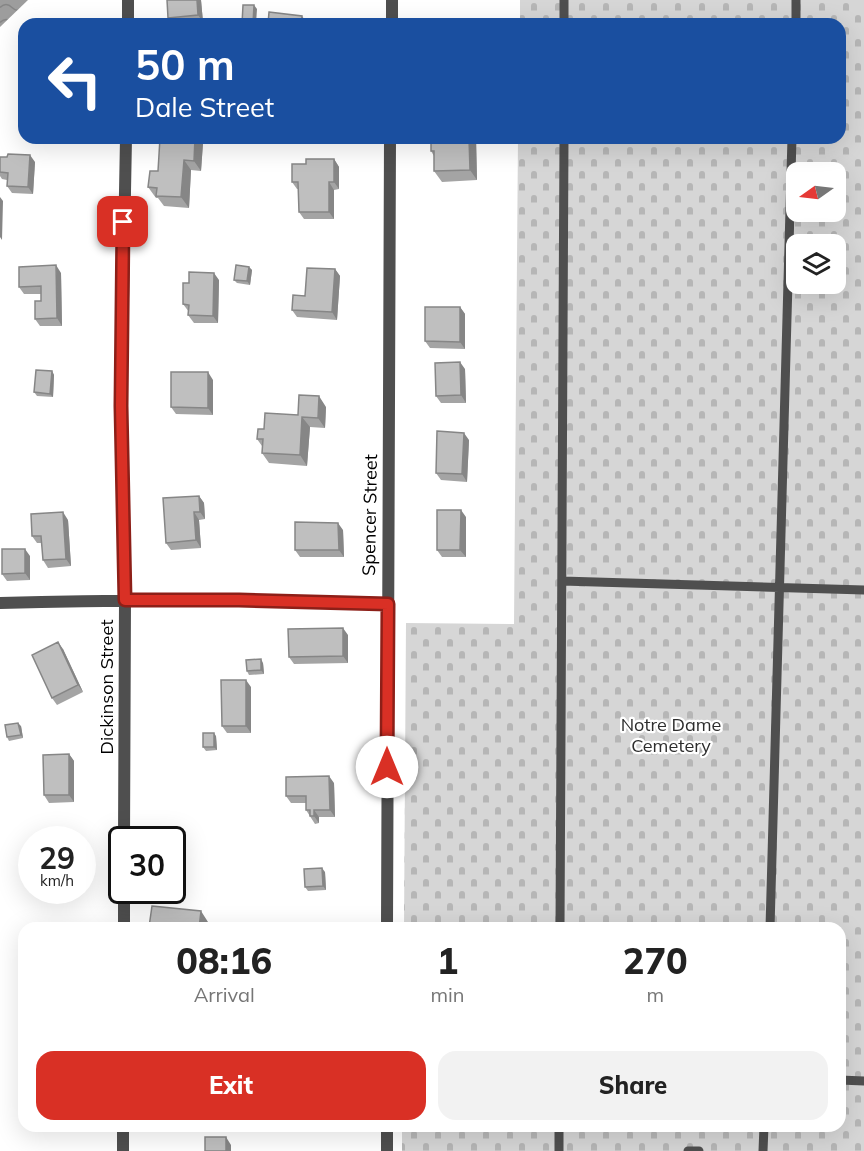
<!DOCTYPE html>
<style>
body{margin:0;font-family:Mulish,sans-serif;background:#f2f2f2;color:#222;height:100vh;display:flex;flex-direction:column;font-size:22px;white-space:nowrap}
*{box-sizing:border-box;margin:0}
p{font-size:20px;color:#767676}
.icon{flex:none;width:33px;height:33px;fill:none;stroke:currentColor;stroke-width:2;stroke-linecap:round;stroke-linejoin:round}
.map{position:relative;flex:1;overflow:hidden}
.drawer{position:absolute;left:18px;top:922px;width:828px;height:210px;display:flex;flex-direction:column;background:#fff;border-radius:18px;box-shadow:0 6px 24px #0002}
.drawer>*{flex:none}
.banner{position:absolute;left:18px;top:18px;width:828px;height:126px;border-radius:18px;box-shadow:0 6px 24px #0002;background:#1a4fa0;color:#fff;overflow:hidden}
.needle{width:39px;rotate:256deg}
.buttons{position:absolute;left:786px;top:162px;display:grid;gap:12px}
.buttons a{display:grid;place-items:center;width:60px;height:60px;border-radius:12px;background:#fff;box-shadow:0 6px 24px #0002;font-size:30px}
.speed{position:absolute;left:18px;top:826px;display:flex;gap:12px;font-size:30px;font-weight:700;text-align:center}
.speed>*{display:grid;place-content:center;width:78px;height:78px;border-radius:50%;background:#fff;box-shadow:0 6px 24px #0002;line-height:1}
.speed small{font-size:15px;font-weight:400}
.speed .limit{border:3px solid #111;border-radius:9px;background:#fff;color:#111}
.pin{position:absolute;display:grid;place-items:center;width:51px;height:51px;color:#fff;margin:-26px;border-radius:12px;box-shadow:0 3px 9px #0006}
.me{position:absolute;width:66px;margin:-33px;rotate:0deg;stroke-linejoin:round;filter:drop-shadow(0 0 4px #0008)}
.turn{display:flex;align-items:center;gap:21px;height:126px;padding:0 18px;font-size:27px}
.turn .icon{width:78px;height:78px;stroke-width:2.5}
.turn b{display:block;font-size:42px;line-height:51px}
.eta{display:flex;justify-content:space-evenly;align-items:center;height:102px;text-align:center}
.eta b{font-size:36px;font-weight:800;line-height:42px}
.button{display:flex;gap:12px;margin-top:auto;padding:12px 18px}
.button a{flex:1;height:69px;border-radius:18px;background:#d93025;color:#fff;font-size:24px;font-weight:800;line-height:69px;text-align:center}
.button a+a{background:#f2f2f2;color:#222}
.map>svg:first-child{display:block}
.cemetery{fill:url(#cemetery-stones);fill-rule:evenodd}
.water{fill:url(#water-waves)}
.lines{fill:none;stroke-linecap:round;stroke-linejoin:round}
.service{stroke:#4f4f4f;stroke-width:9}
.minor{stroke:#4f4f4f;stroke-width:12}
.wall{fill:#a4a4a4}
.shaded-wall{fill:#868686}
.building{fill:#bfbfbf;stroke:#868686;stroke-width:1.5}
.route-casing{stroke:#8d1f18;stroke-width:15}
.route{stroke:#d93025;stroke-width:10}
.labels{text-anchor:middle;stroke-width:4.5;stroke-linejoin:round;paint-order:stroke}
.street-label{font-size:18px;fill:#000;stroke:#fff}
.park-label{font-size:18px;fill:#2d2d2d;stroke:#fff}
</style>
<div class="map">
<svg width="864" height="1151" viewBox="0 0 864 1151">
<defs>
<pattern id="cemetery-stones" width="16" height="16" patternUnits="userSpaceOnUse" patternTransform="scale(1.5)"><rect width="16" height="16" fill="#d6d6d6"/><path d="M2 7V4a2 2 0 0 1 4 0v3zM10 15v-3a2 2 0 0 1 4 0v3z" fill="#b6b6b6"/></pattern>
<pattern id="water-waves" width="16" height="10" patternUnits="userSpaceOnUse" patternTransform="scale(1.5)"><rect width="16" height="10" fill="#9d9d9d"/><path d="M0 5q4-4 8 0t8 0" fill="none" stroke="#858585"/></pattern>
</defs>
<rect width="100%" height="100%" fill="#fff"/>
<!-- cemetery -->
<path class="cemetery" d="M520,0H864V1151H402V1127L840,1126V928H404L406,623L514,624L518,138H840V24H520ZM796,172H836V212H796ZM796,244H836V284H796Z"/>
<!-- water -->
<path class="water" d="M0,0H28L0,27Z"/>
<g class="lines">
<!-- service -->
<path class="service" d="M564,24V0
M796,24V0
M562,581L864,590
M560,928L564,138
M770,928L792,138
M840,1080L864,1081
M559,1151V1126
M688,1151H699
M763,1151L764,1126"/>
<!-- minor -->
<path class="minor" d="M128,24V0
M392,24V0
M0,603C129,599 258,600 388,604
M124,840L125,600L121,406L126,138
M124,928V891
M387,928L390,138
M123,1151V1126
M387,1151V1126"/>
</g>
<!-- wall -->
<path class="wall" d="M167,0H201L203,22L173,24L168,18Z
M429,138H476L477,180L442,182L434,171V156L431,151V140Z
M203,143L201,171L191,170L189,208L164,206L158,198H156L148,187L158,171Z
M0,157L35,162L33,194L12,193L7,186V180L2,179L0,176Z
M334,159L339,167V189L334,190V219H304L299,212L298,189H297L292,182L306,164Z
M249,267L252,270L250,285L237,283L234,280Z
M335,269L340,276L337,320L297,317L292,310Z
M61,273L62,326H40L35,319L41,301V294H24L19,287Z
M219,280L218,323H194L188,315L189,312L183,304Z
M460,307L465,314V349L430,348L425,341Z
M465,369L466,403H441L436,396Z
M52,371L54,375L53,397L37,396L34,392Z
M213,380V415L176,414L171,407Z
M326,407L325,428L310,427L307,466L269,463L262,453V446L257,439L264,429L298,415Z
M469,440L467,482L441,480L436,473Z
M199,496L204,503L205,519L199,520L201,548L171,550L166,543Z
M466,517V557H442L437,550Z
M68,520L71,566L48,568L43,560L42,543H37L32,536Z
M343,530L344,557H300L295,550Z
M30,556V580L7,581L2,574Z
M348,635V663L294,664L289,657Z
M63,649L83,692L57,705L52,698Z
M263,663L264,674L249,675L247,671Z
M251,687V733H227L222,726Z
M21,726L23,738L9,741L7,737Z
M216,736L217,750L206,751L203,747Z
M69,754L74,761V802L49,803L44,795Z
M334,783L335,817H319V823L315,824L306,810V803H291L286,796Z
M325,872L326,890L308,891L305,887Z
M49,891H79L50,892Z
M55,1126H78V1128H56Z"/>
<!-- shaded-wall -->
<path class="shaded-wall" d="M197,0H201L203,22L198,15Z
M254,5L257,9L256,24H253Z
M302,16L307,23V24H301Z
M195,138H200L203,143L201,171L194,161Z
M469,138H476L477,180L470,170Z
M30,155L35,162L33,194L28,187Z
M334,159L339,167V189L334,182Z
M184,160L191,170L189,208L181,197Z
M329,182L334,190V219L329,212Z
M0,197L3,201L2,240L0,237Z
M56,265L61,273L62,326L57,318Z
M249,267L252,270L250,285L247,281Z
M335,269L340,276L337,320L332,312Z
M214,273L219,280L218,323L213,316Z
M460,307L465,314V349L460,342Z
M460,362L465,369L466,403L461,395Z
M52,371L54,375L53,397L50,394Z
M208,372L213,380V415L208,408Z
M319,396L326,407L325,428L318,418Z
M302,417L310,427L307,466L300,455Z
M464,433L469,440L467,482L462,474Z
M199,496L204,503L205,519L200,512Z
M461,510L466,517V557L460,550Z
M63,512L68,520L71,566L66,559Z
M194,512L199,520L201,548L196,540Z
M338,523L343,530L344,557L339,550Z
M25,549L30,556V580L25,573Z
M343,628L348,635V663L343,656Z
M58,642L63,649L83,692L78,685Z
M261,659L263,663L264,674L261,670Z
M246,680L251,687V733L246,726Z
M18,723L21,726L23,738L21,735Z
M214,733L216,736L217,750L214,747Z
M69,754L74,761V802L69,795Z
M329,776L334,783L335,817L330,810Z
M314,810L319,817V823L314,816Z
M322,868L325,872L326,890L323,886Z
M201,911L208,922L207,928H199Z
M226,1137L231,1145V1151H226Z"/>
<!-- building -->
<path class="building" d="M167,0H197L198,15L168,18Z
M243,5H254L253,24H242Z
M269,12L302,16L301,24H268Z
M160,138H195L194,161L184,160L181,197L156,196L157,188L148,187L150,171H158Z
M431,138H469L470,170L434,171V151H431Z
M8,154L30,155L28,187L7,186L8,173L0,172V157H7Z
M306,159H334V182H329V212H299L298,182H292V164H306Z
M56,265L57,318L35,319V301H41V286L19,287V267Z
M236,265L249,267L247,281L234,280Z
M307,268L335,269L332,312L292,310L293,295L305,296Z
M189,272L214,273L213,316L188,315L189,305L183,304V283H189Z
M425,307H460V342L425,341Z
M460,362L461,395L436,396L435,363Z
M36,370L52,371L50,394L34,392Z
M171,372H208V408L171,407Z
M299,395L319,396L318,418L302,417L300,455L262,453L263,439H257L258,429H264L265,413L298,415Z
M437,431L464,433L462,474L436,473Z
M199,496L200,512H194L196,540L166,543L163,498Z
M437,510H461L460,550H437Z
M63,512L66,559L43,560L41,536H32L31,514Z
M295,522L338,523L339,550H295Z
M2,549H25V573L2,574Z
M343,628V656L289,657L288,629Z
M58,642L78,685L52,698L32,655Z
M261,659V670L247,671L246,660Z
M221,680H246V726H222Z
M18,723L21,735L7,737L5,725Z
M203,733H214V747H203Z
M69,754V795H44L43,755Z
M329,776L330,810H314V816H310V810H306V796H286V777Z
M322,868L323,886L305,887L304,869Z
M152,906L201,911L199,928H163L149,927Z
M205,1137H226V1151H205Z"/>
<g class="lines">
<defs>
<path id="route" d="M123,222L121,406L125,600H239L388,604L387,767"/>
</defs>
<!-- route casing -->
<use href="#route" class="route-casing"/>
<!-- route -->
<use href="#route" class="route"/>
</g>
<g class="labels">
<!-- street labels -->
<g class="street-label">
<text transform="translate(370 515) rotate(-89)" y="6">Spencer Street</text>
<text transform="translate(107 687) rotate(-90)" y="6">Dickinson Street</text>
</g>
<!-- park labels -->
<g class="park-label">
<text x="671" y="731">Notre Dame<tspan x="671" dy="21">Cemetery</tspan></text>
</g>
</g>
</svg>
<div class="buttons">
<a><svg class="needle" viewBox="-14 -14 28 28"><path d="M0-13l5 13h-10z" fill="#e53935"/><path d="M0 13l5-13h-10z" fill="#767676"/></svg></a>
<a><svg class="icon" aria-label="layers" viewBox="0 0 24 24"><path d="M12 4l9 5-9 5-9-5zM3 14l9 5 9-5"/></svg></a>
</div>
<div class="speed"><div>29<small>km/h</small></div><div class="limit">30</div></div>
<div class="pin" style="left:123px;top:222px;background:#d93025"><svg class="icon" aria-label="arrive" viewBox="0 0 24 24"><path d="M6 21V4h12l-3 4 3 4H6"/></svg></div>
<svg class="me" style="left:387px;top:767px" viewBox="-20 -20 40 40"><circle r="19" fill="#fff"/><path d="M0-13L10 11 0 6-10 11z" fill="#d93025"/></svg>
<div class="banner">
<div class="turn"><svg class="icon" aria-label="left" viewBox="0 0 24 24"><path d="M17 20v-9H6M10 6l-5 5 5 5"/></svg><div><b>50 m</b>Dale Street</div></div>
</div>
<section class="drawer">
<div class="eta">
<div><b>08:16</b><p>Arrival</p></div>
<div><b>1</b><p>min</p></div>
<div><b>270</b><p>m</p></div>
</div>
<div class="button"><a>Exit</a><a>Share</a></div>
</section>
</div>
